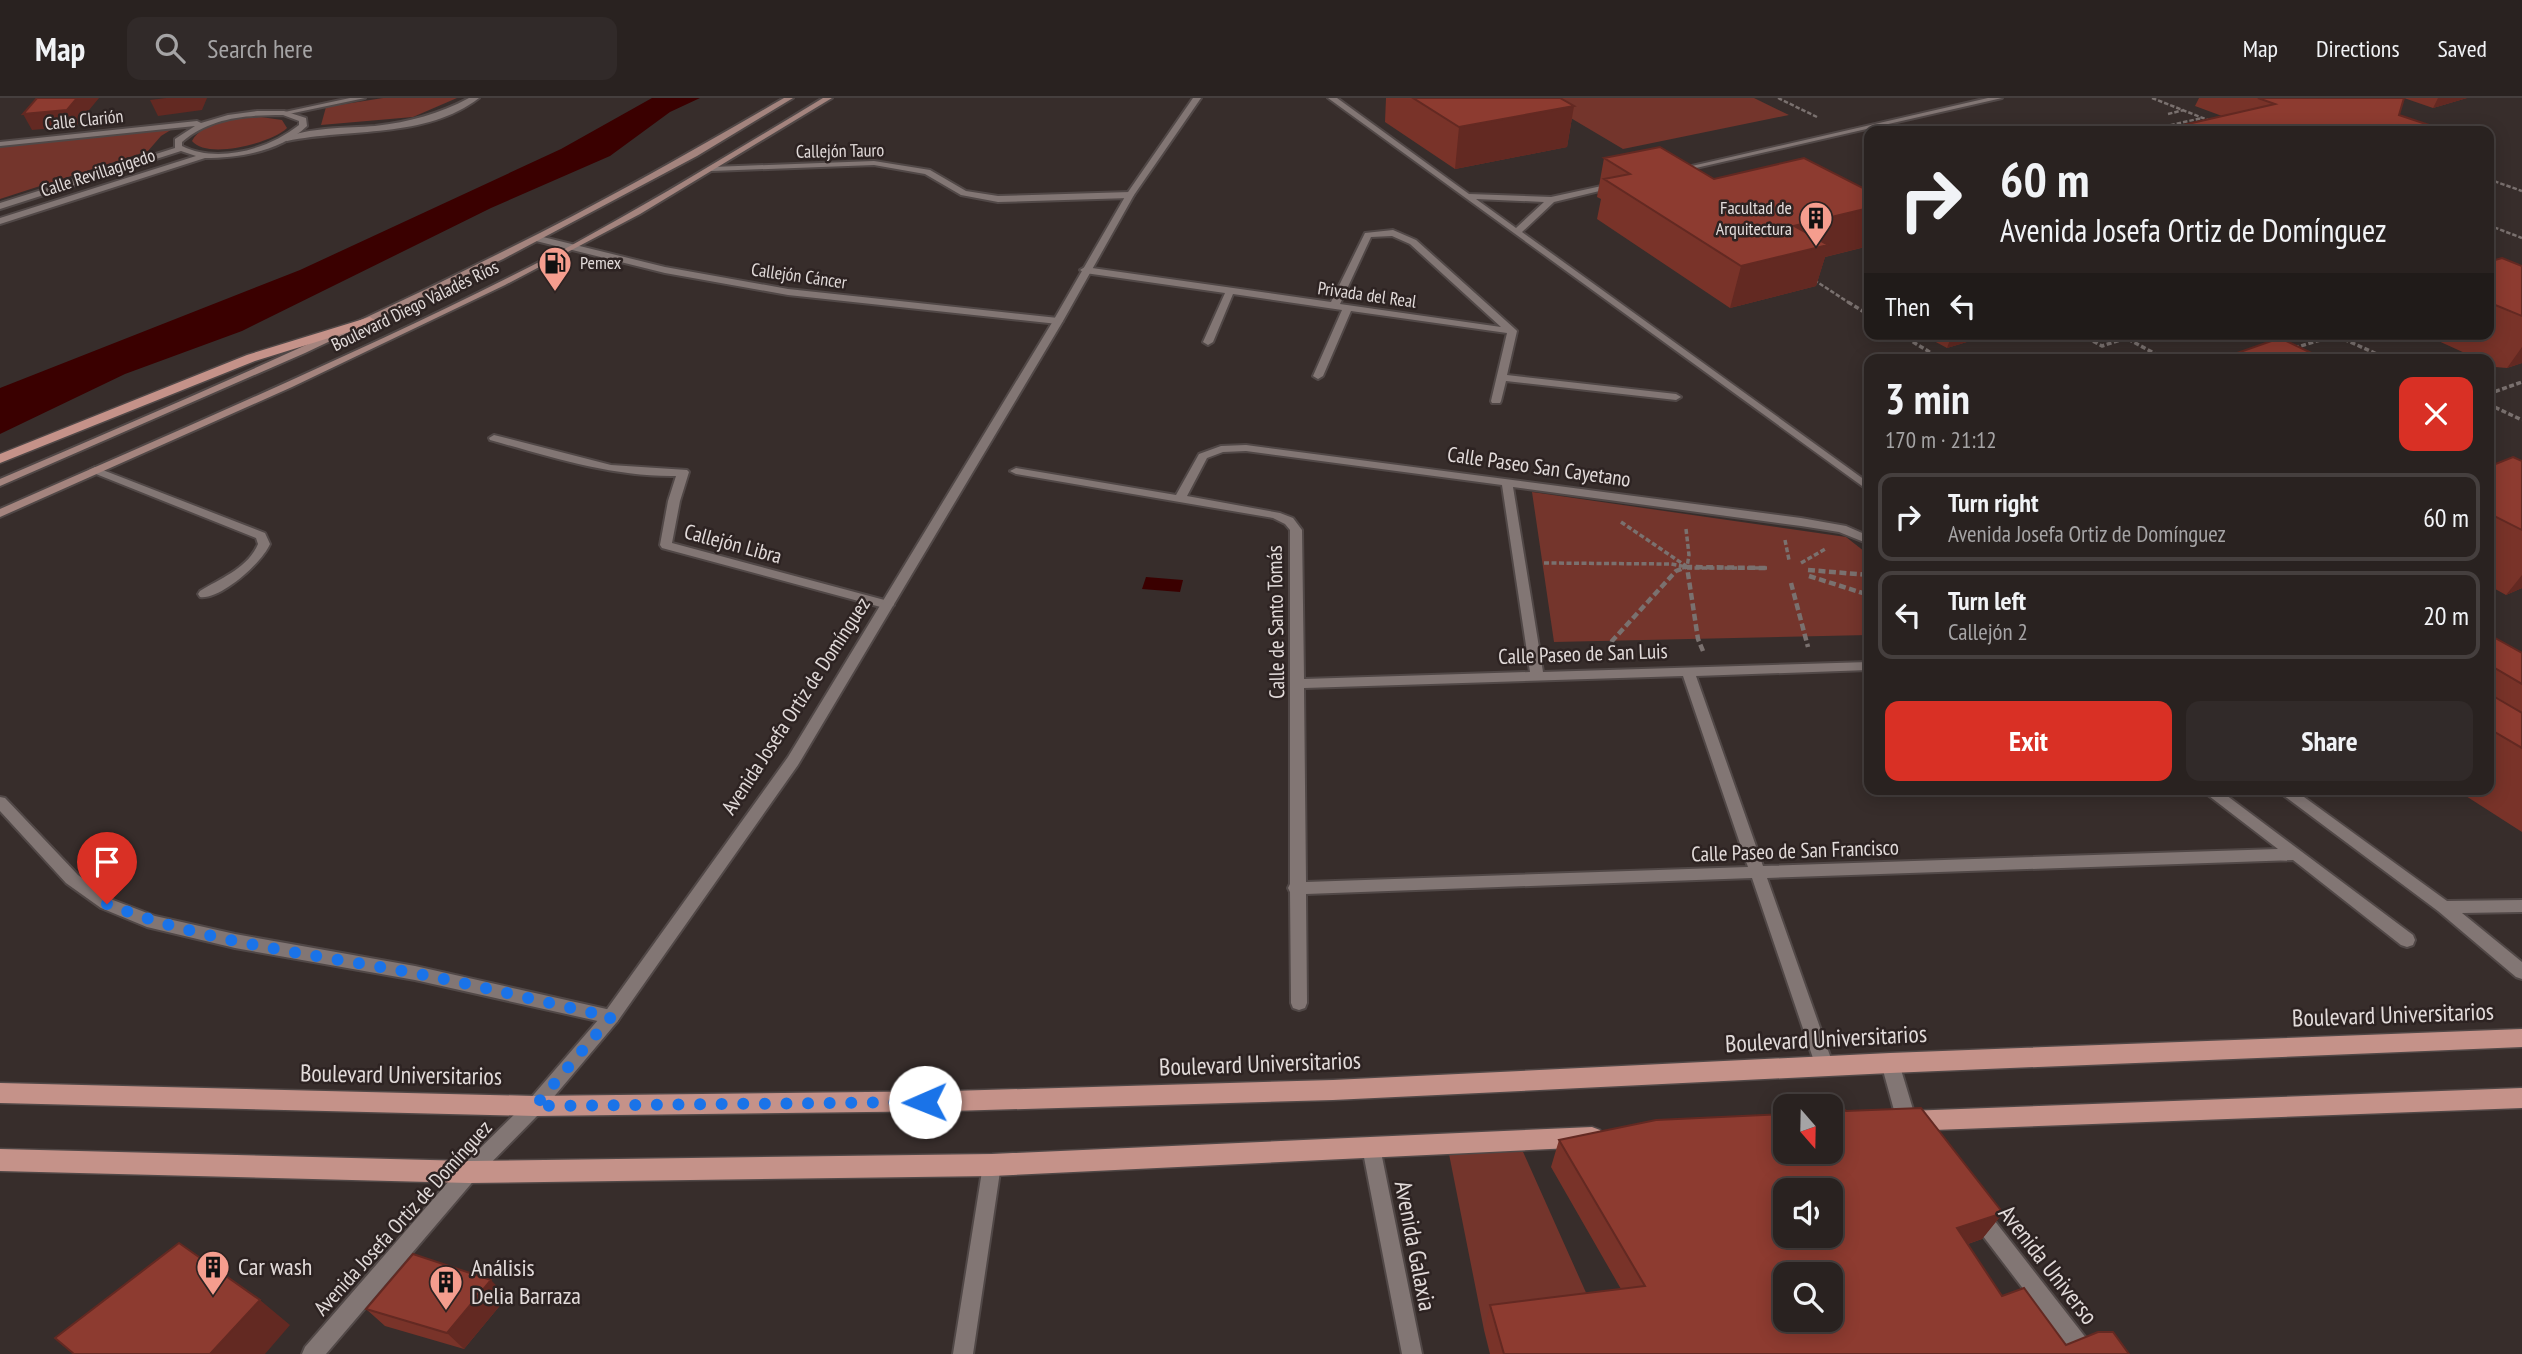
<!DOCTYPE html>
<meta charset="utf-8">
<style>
body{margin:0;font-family:"PT Sans Narrow",sans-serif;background:#312a29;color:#f1f3f6;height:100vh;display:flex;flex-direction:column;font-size:26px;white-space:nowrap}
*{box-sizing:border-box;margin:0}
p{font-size:23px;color:#a5a4a5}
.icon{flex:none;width:38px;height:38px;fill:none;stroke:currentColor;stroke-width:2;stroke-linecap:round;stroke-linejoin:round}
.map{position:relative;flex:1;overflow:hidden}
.side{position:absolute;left:1864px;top:256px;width:630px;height:441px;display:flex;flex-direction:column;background:#292220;border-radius:14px;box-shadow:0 4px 18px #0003,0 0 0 2px #453f3e}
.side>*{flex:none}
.hud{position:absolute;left:1864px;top:28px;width:630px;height:214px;border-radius:14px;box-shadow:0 4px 18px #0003,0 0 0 2px #453f3e;background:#292220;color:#f1f3f6;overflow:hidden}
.needle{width:46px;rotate:160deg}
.buttons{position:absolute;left:1773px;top:996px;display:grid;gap:14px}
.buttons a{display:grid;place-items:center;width:70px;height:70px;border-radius:14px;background:#292220;box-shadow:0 4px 18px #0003,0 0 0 2px #453f3e;font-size:35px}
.pin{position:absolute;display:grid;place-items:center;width:60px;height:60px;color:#fff;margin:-72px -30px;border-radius:50% 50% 50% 0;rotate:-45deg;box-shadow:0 0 7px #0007}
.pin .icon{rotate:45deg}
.me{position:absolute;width:77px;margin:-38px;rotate:269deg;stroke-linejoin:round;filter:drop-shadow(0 0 5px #0008)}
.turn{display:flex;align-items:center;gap:24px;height:147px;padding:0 21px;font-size:32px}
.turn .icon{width:91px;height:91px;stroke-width:2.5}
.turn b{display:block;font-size:49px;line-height:60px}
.then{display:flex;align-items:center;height:66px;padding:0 21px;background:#0003;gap:14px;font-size:26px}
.round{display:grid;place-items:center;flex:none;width:74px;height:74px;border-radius:14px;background:#312a29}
.head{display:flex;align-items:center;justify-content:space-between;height:119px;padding:0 21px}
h1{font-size:42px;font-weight:600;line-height:52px}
.primary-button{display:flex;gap:14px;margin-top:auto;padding:14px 21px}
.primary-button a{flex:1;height:80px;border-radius:14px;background:#d93025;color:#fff;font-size:28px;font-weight:600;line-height:80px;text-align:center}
.primary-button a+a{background:#312a29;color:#f1f3f6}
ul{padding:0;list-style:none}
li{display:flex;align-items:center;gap:21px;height:88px;margin:0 14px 10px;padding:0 7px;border:4px solid #453f3e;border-radius:14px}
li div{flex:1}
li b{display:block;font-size:26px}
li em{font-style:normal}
header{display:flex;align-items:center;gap:42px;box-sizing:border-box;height:98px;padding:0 35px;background:#292220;border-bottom:2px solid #453f3e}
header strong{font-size:33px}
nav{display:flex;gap:38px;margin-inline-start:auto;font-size:24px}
.search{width:490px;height:63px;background:#312a29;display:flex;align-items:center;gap:18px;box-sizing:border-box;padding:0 24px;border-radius:14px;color:#a5a4a5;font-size:26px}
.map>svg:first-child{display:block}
.green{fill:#74352c}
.water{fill:#3a0000}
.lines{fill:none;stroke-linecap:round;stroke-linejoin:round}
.service-casing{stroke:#514847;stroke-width:4}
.minor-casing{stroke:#514847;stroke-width:4}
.tertiary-casing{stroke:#514847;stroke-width:4}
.secondary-casing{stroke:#514847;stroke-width:4}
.primary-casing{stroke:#514847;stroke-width:3}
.path-far2{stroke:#7a716f;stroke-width:2.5;stroke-dasharray:4.5 2;stroke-linecap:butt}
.path-far1{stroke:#7a716f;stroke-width:3.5;stroke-dasharray:5 2.5;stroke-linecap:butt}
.path{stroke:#7a716f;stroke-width:4.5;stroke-dasharray:7 3.5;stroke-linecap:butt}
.service{fill:#827674;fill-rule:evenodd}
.minor{fill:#827674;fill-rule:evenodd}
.tertiary{fill:#827674;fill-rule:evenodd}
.secondary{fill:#a4847e;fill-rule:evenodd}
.primary{fill:#c59289;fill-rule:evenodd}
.wall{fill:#793329}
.shaded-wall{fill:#632922}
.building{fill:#8d3b30;stroke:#632922;stroke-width:2;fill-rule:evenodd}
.route{stroke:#1a73e8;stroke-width:12;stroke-dasharray:0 21.6}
.labels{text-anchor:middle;stroke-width:5;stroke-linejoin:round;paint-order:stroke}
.far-street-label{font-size:18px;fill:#e2dbda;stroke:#2d2322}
.far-poi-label{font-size:18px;fill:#e2dbda;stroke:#2d2322;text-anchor:end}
.street-label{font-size:21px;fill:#e2dbda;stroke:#2d2322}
.near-street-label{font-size:24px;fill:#e2dbda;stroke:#2d2322}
.near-poi-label{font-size:24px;fill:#e2dbda;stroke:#2d2322;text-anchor:start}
</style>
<header>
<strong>Map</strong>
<div class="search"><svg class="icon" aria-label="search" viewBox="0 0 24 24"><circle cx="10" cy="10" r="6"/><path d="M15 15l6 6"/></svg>Search here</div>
<nav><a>Map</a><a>Directions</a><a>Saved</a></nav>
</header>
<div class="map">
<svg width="2522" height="1256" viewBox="0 0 2522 1256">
<rect width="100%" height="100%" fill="#372d2b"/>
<!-- green -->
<path class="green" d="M383,0H457L413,19L321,27L326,9Z
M1537,0H1754L1789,17L1623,51Z
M261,19L282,22L287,30C272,45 207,62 192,43C203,22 241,20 261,19Z
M171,29L174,30L161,38L148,53L0,101V46Z
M1532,394L1846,439L1869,457V537L1554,544Z
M1520,1047L1596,1217L1484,1232L1448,1051Z"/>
<!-- water -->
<path class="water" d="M652,0H700L670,14L610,58L491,110L242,233L125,276L0,336V290L300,172L561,51Z
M1146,479L1183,482L1180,494L1142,491Z"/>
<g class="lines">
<defs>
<path id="service" d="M1328,0H1337L1469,96L1551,99L1620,84V88L1554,104L1522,134L1869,385V393ZM1476,101L1544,104L1516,130Z
M1988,0H2002L1674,75L1670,73Z
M874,63L930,72L966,93L998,98L1130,94L1134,97L1130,100L998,104L961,97L925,76L874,67L712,73L708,71L712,69Z
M494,337L611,367L687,372L689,374L680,403L672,445L892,504L894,507L888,511L662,450L660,447L668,403L676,378C612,379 551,359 490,342L489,340Z
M95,369L265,435L270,446C262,465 220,502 200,499L198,496L200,493C221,480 248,470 258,446L256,440L91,374L89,372Z
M2275,691H2293L2447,803L2522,802V814L2462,815L2522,864V881L2516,879L2438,813Z
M0,699L5,700L78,777L113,802L155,818L235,836L415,868L611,912L617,914L620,919L617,924L611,926L415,882L235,850L147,829L101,810L66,785L0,713Z"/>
<path id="minor" d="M350,0H365L284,17L280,15Z
M469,0H479C426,41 349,30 287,43L283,41C306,29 349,30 375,28C410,24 439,16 469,0Z
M1393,132L1416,142L1515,231L1517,233L1507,277L1676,296L1681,299L1676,302L1506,283L1501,303L1500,305H1492L1491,303L1507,235L1351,213L1323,278L1318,281L1313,278L1342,212L1233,196L1213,244L1208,247L1203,244L1225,195L1085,175L1080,172L1085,169L1331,204L1365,135ZM1392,138L1410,146L1501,229L1340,206L1371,139Z
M539,138L665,169L788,191L1058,220L1063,223L1058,226L788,197L665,175L536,143V139Z
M1246,347L1801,420L1846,428L1869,438V446L1839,434L1801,428L1513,389L1543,574L1869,564V572L1696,578L1763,768L2278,751L2200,691H2218L2413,837L2415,842L2413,847L2407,849L2401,847L2293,762L1767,780L1834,969L1831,974L1825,977L1819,974L1816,969L1752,780L1306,796L1307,905L1305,910L1299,912L1293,910L1291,905L1290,794L1288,790L1290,786V432L1285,426L1273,420L1016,376L1010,373L1016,370L1176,397L1199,356L1221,348ZM1246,353L1502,387L1530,574L1304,581L1302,432L1293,420L1280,415L1187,398L1207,360L1223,354ZM1683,578L1748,769L1306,784L1304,590Z
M1371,1041L1378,1043L1380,1049L1422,1256H1402L1362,1049L1364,1043Z
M992,1058L999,1061L1001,1067L973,1256H953L983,1067L985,1061Z"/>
<path id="tertiary" d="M1193,0H1201L1134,97L1063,223L798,667L617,924L541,1014L476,1080L326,1256H302L305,1249L462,1068L529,1002L605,914L788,659L1053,223L1126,97Z
M257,13H284L306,20L307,28C281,53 240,60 205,60L0,126V120L196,58L181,53L0,111V105L175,50V41L195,28L0,48V44L197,23L201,25L228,17ZM283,17L299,23V27C269,51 218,66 182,48V44C211,19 247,17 283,17Z
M1890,957L1896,960L1899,965L1918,1028L1915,1034L1909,1036L1903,1034L1897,1023L1881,965L1884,960Z
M1980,1110L1987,1113L2093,1249L2096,1256H2073L1973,1125L1970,1119L1973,1113Z"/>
<path id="secondary" d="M784,0H793L697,58L503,161L305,255L0,388V381C167,309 334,238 496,157C594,109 689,55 784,0Z
M823,0H832L640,116L505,187L292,289L0,419V411C192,326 386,244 572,147C657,101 740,50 823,0Z"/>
<path id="primary" d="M370,219L376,223L374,226L255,263L0,365V356L247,257Z
M2522,931V949L1890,975L1333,1002L951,1013L535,1018L0,1005V985L535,998L951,993L1333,982L1890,955Z
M2522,990V1010L1907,1033L1899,1030L1896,1023L1899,1016L1907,1013Z
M1592,1029L1600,1032L1603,1039L1600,1046L1592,1049L992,1078L469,1085L0,1073V1051L469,1063L992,1056Z"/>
</defs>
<!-- service casing -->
<use href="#service" class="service-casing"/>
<!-- minor casing -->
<use href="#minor" class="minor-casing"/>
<!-- tertiary casing -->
<use href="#tertiary" class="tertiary-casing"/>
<!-- secondary casing -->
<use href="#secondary" class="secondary-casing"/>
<!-- primary casing -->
<use href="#primary" class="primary-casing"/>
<!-- path-far2 -->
<path class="path-far2" d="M1778,0L1817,19
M2152,0L2213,24
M2168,16L2184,12
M2145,33L2202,20
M2488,81L2522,93
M2488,127L2522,140
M1814,182L1851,206"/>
<!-- path-far1 -->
<path class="path-far1" d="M1848,204L1869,217
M1900,236L1941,261
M2080,236L2102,248L2126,240L2165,261
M2337,238L2388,261
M2294,250L2340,236
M2488,296L2522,284
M2488,306L2522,322
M1621,424L1686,468
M1686,431L1689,457L1687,469
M1785,442L1789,462
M1544,465L1671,466L1687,469
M1801,465L1827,450
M1682,470L1686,469
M1687,470H1767"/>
<!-- path -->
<path class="path" d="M1808,472L1869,477
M1809,478L1869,497
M1791,485L1808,549
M1703,553L1698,541L1687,469L1767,470
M1609,554L1612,543L1676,473L1686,469"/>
<!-- service -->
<use href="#service" class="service"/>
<!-- minor -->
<use href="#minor" class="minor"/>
<!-- tertiary -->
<use href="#tertiary" class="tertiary"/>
<!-- secondary -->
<use href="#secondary" class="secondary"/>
<!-- primary -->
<use href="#primary" class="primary"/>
</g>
<!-- wall -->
<path class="wall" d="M1386,0H1560L1574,8L1567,49L1455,71L1385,24Z
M2199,0H2467L2433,10L2404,0L2399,17L2222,18L2195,8Z
M1604,60L1714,81L1869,93V148L1825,159L1816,188L1730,210L1597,121L1601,101L1597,99Z
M2488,164L2522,168V265L2507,270L2495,269L2488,266V261H2478L2423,236H2488Z
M1921,236H1993L1947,250Z
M2522,363V490L2506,497L2488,487V369Z
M2488,536L2522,555V734L2455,691H2488V600L2492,599L2488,597Z
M1846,1013L2003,1115L1982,1141L1968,1146L2002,1198L2066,1247L2129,1256H1490L1484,1232L1490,1207L1621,1191L1551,1069L1559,1042Z
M507,1199L464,1251L385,1228L366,1211Z"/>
<!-- shaded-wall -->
<path class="shaded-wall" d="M77,0H99L76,28L32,32L23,16Z
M166,0H207L202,12L158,18L150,2Z
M2438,0H2467L2433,10Z
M1574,8L1567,49L1455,71L1459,29Z
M1869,110V148L1825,159L1816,188L1730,210L1741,168L1794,128Z
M1952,236H1993L1947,250Z
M2522,249V265L2507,270Z
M2522,477V490L2506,497Z
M2003,1115L1982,1141L1937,1156L1957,1130Z
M491,1182L507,1199L464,1251L447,1235Z
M260,1202L290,1227L265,1256H210Z"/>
<!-- building -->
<path class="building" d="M37,0H77L67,12L23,16Z
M1413,0H1560L1574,8L1459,29Z
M2258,0H2404L2399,17L2447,33H2157L2275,6Z
M1660,49L1714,81L1804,60L1869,93V110L1794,128L1828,147L1741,168L1604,81L1630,76L1604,60Z
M2502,160L2522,168V218L2488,204V164Z
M2280,240L2324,261H2220Z
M2513,359L2522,363V432L2488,415V369Z
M2488,536L2522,555V586L2488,566Z
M2493,598L2522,615V650L2488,630V600Z
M1843,1010L1846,1013L1921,1010L2003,1115L1957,1130L2002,1198L2024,1190L2066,1247L2098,1234H2113L2129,1256H1504L1490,1207L1645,1188L1559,1042L1656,1022L1785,1016V1054H1830V1011ZM1785,1092H1830V1138H1785ZM1785,1176H1830V1222H1785Z
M179,1145L260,1202L210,1256H74L55,1240Z
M413,1156L491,1182L447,1235L366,1211Z"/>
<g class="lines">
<!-- route -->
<path class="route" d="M107,806C198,842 297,854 392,871C466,884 538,903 611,919L535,1008L925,1004"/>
</g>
<!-- icons -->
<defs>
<symbol id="building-pin" viewBox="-11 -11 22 30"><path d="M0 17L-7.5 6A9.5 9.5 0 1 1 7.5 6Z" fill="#f59d8e" stroke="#2d2322"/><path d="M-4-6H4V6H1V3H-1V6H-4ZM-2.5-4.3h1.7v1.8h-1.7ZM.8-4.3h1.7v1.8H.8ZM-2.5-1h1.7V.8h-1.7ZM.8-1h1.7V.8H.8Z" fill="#111"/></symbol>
<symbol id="fuel-pin" viewBox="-11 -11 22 30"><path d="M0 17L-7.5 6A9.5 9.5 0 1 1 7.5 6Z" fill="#f59d8e" stroke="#2d2322"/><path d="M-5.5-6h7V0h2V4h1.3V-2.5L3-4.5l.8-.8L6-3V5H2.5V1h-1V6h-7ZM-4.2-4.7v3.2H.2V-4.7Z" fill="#111"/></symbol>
</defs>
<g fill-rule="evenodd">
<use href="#building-pin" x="1797" y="101" width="38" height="52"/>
<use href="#fuel-pin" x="536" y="146" width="38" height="52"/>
<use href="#building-pin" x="194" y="1150" width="38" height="52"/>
<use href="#building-pin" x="427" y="1165" width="38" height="52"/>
</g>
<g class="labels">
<!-- far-street labels -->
<g class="far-street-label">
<text transform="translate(84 22) rotate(-6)" y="6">Calle Clarión</text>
<text transform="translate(840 53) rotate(-1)" y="6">Callejón Tauro</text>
<text transform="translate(98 75) rotate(-18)" y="6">Calle Revillagigedo</text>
<text transform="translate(799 178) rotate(8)" y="6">Callejón Cáncer</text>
<text transform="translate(1367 197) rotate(8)" y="6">Privada del Real</text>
<text transform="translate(415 208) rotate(-26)" y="6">Boulevard Diego Valadés Ríos</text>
</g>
<!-- far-poi labels -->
<g class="far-poi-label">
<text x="1792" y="116">Facultad de<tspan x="1792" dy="21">Arquitectura</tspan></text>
<text x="580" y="171" text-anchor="start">Pemex</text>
</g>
<!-- street labels -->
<g class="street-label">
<text transform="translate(1539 369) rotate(8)" y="7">Calle Paseo San Cayetano</text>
<text transform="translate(733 446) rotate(15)" y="7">Callejón Libra</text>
<text transform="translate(1276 524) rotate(-91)" y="7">Calle de Santo Tomás</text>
<text transform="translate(1583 556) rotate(-2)" y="7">Calle Paseo de San Luis</text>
<text transform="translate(796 608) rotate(-57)" y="7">Avenida Josefa Ortiz de Domínguez</text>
<text transform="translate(1795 753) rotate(-2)" y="7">Calle Paseo de San Francisco</text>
<text transform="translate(403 1120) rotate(-48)" y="7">Avenida Josefa Ortiz de Domínguez</text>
</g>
<!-- near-street labels -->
<g class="near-street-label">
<text transform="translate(2393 917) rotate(-2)" y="8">Boulevard Universitarios</text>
<text transform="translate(1826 941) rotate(-3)" y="8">Boulevard Universitarios</text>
<text transform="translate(1260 966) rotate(-2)" y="8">Boulevard Universitarios</text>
<text transform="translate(401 977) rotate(1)" y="8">Boulevard Universitarios</text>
<text transform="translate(1415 1148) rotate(79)" y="8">Avenida Galaxia</text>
<text transform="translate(2048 1167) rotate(52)" y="8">Avenida Universo</text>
</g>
<!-- near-poi labels -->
<g class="near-poi-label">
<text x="238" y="1177">Car wash</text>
<text x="471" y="1178">Análisis<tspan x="471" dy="28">Delia Barraza</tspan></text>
</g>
</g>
</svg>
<div class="buttons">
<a><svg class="needle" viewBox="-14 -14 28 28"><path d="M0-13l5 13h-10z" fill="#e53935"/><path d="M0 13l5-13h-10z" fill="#a5a4a5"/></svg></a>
<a><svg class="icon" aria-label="sound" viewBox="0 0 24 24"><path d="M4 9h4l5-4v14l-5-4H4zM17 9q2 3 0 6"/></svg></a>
<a><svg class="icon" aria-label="search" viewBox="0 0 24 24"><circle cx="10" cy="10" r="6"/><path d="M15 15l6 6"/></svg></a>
</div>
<div class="pin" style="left:107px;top:806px;background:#d93025"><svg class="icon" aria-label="arrive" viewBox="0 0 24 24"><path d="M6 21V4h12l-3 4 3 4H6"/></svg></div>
<svg class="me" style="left:925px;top:1004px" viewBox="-20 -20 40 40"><circle r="19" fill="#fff"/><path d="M0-13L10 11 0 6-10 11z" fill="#1a73e8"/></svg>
<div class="hud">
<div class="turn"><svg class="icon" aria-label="right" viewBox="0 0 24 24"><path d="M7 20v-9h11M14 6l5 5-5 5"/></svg><div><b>60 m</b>Avenida Josefa Ortiz de Domínguez</div></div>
<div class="then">Then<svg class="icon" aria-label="left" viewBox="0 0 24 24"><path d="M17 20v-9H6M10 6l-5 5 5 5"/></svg></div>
</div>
<section class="side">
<div class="head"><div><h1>3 min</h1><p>170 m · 21:12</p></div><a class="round" style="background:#d93025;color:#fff"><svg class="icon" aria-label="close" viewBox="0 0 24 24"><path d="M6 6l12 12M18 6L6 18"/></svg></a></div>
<ul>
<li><svg class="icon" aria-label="right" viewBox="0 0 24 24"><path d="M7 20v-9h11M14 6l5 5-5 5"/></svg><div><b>Turn right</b><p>Avenida Josefa Ortiz de Domínguez</p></div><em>60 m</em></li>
<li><svg class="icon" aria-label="left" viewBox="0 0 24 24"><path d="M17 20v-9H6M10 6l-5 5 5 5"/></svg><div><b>Turn left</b><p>Callejón 2</p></div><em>20 m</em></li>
</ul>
<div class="primary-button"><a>Exit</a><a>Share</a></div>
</section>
</div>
